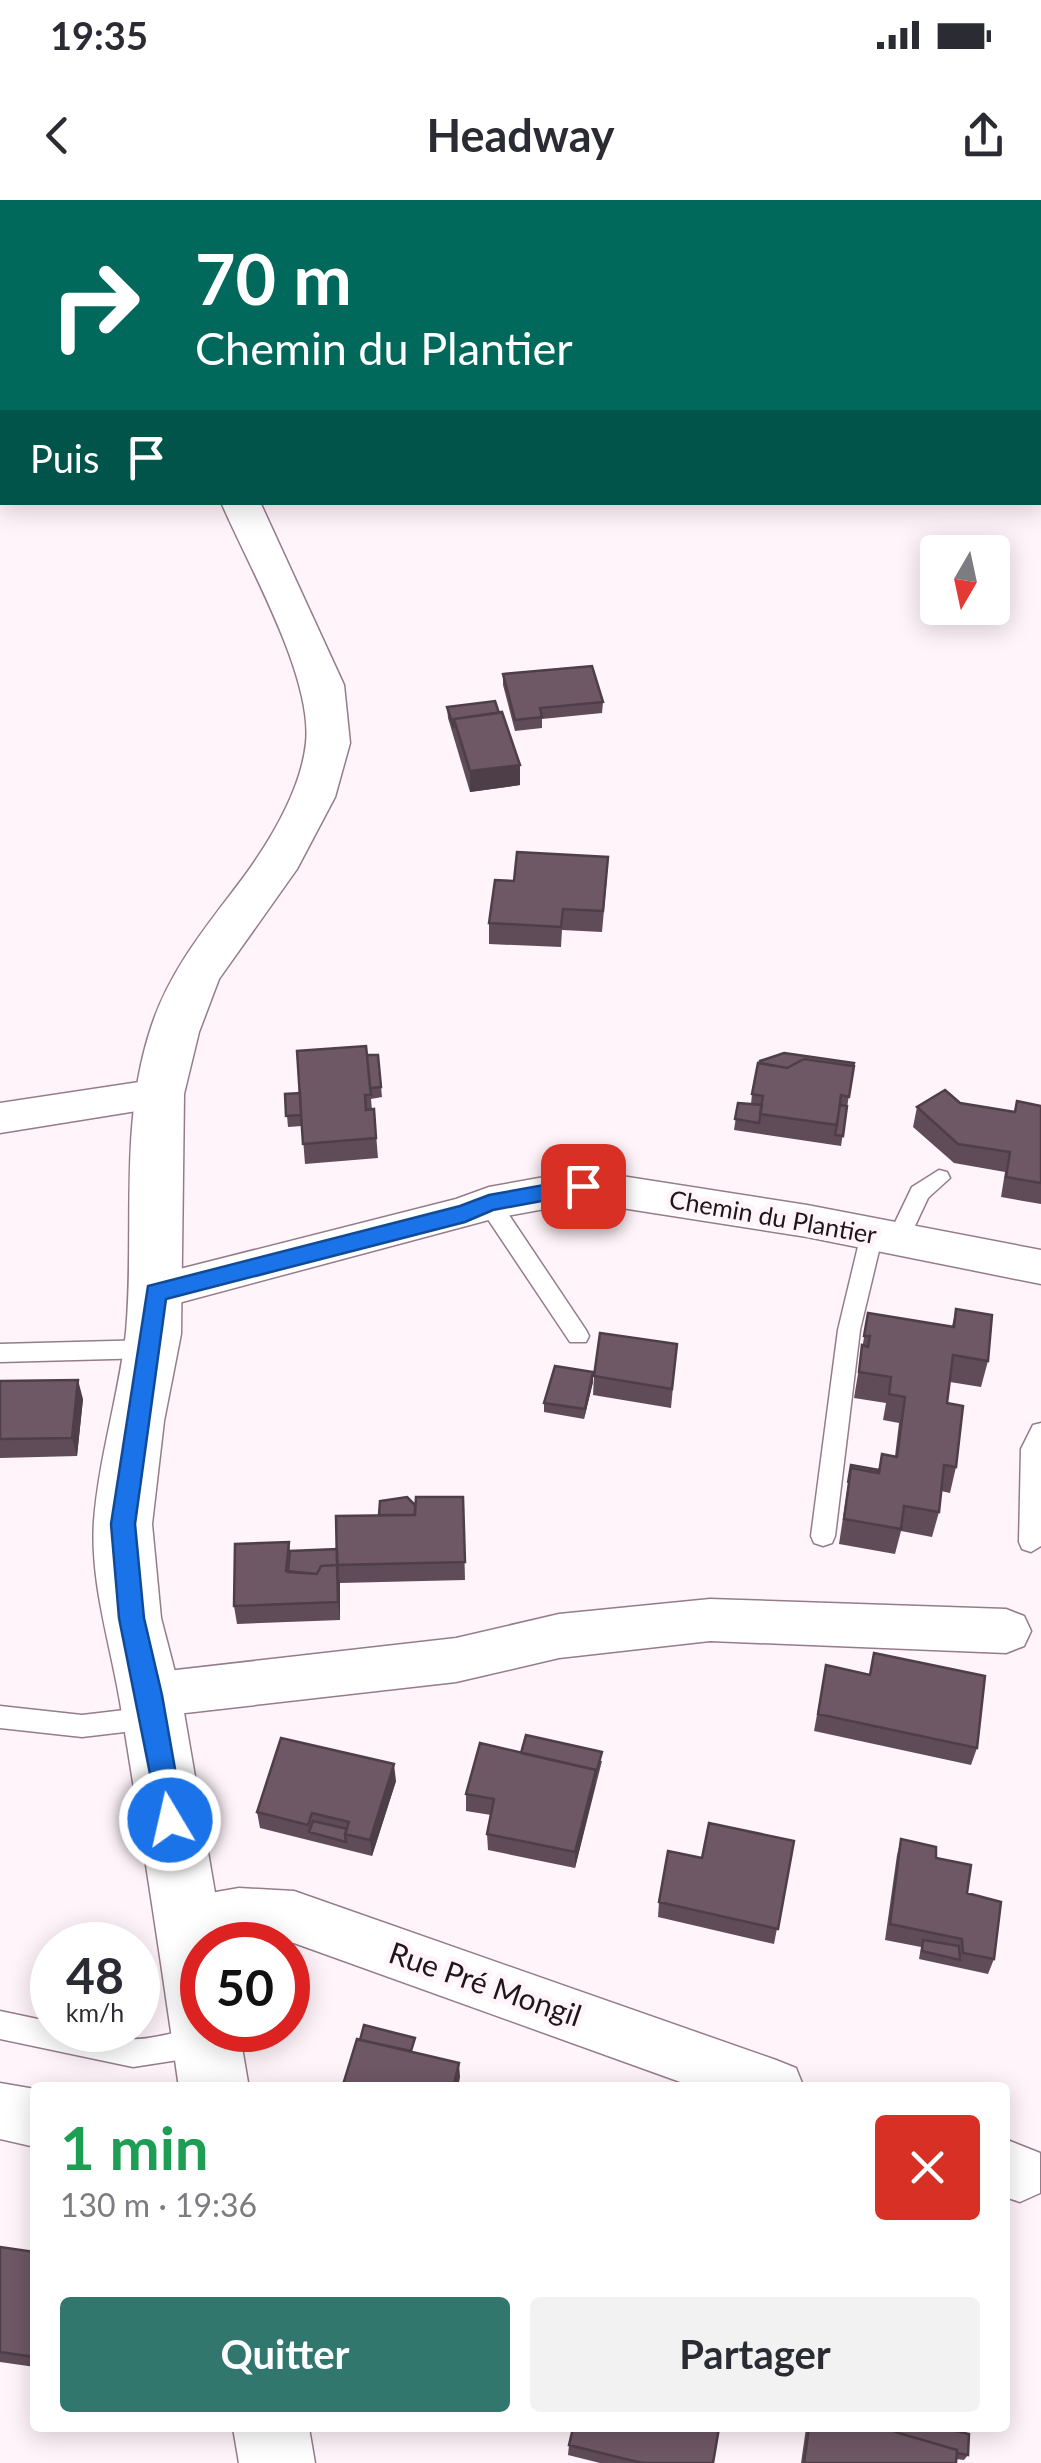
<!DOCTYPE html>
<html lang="fr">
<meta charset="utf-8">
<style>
body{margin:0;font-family:Lato,sans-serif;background:#f2f2f3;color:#2b2b33;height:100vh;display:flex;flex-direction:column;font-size:38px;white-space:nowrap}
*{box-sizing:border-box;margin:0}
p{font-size:32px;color:#7c7c81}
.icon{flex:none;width:55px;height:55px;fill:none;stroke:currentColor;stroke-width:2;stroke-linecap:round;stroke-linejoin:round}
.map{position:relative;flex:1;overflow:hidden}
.details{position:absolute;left:30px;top:1882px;width:980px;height:350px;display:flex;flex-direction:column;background:#fff;border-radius:10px;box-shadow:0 5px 25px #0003}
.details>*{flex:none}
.guide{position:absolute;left:0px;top:0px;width:1042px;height:305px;box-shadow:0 5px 25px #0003;background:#00695c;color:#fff;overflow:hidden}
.needle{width:65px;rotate:189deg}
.controls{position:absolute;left:920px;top:335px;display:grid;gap:20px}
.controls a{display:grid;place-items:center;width:90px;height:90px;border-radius:10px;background:#fff;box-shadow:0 5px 25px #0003;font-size:50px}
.speed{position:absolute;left:30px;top:1722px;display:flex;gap:20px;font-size:50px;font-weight:700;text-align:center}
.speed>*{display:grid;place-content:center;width:130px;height:130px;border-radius:50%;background:#fff;box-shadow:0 5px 25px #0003;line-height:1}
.speed small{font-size:25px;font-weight:400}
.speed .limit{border:15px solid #d22;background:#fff;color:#111}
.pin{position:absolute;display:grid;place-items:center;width:85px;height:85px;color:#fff;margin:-42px;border-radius:20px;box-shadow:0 5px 15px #0006}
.me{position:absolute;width:110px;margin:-55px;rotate:351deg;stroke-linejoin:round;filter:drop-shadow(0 0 8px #0008)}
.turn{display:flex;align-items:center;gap:35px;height:210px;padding:0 30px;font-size:45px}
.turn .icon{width:130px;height:130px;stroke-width:2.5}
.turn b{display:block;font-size:70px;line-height:85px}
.then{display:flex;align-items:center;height:95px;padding:0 30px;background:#0003;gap:20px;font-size:38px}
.round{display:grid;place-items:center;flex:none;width:105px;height:105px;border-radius:10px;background:#f2f2f3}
.headline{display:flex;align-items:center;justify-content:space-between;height:170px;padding:0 30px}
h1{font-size:60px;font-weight:700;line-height:75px;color:#1e9e55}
.primary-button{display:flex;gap:20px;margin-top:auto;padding:20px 30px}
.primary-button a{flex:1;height:115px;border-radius:10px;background:#31776d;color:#fff;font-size:40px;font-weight:700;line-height:115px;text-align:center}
.primary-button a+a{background:#f2f2f3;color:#2b2b33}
.status{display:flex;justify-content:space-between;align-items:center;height:70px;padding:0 50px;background:#fff;direction:ltr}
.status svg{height:28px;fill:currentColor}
header{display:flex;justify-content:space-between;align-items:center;height:130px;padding:0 30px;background:#fff;font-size:45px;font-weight:700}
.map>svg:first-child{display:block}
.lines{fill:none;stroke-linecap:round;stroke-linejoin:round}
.service-casing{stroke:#957c8b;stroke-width:3}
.minor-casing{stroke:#957c8b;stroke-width:3}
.secondary-casing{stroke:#957c8b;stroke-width:3}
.service{fill:#fff;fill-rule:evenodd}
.minor{fill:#fff;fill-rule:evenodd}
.secondary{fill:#fff;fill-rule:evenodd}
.wall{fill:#5f4c58}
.shaded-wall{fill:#4e3e47}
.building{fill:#6f5866;stroke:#4e3e47;stroke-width:2.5}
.route{fill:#1a73e8;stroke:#114b97;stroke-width:2.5}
.labels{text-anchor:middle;stroke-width:10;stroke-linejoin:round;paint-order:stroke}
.street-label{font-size:25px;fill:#1f151b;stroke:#fff4fa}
.near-street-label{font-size:30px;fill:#1f151b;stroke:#fff4fa}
</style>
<div class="status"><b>19:35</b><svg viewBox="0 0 49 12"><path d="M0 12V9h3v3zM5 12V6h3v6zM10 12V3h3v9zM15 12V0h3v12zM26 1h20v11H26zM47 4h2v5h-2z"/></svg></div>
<header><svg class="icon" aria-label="back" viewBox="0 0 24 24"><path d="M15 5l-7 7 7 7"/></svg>Headway<svg class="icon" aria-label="share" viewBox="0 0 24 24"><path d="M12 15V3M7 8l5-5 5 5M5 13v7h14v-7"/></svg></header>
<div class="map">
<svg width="1041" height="2263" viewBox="0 0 1041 2263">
<rect width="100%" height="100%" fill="#fff4fa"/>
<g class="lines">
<defs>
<path id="service" d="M939,970L947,972L950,978L928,998L906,1045H890L887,1039L912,987Z
M489,995L497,997L586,1130L589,1136L586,1142H570L481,1009L478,1003L481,997Z
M872,1026L883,1034L860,1130L835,1336L832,1343L823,1346L814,1343L811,1336L838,1130L861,1034Z
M150,1140L158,1143L161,1149L158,1155L150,1158L0,1162V1144Z
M1041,1223V1346L1031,1352L1022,1349L1019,1342L1021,1249L1033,1225Z
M0,1506L82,1515L150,1507L159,1510L163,1518L159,1526L150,1529L82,1537L0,1528Z
M0,1811L52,1822V1830C80,1830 104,1836 130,1839C158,1841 188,1824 214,1832L218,1842L214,1852L204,1856L133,1867L0,1839Z"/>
<path id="minor" d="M159,879L174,883L180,894L174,905L0,933V903Z
M583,970L807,1005L1041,1050V1084L807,1037L583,1002L496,1018L156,1109L140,1104L134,1092L140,1080L156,1075L456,999L489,987Z
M710,1399L1006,1409L1024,1416L1031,1431L1024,1446L1006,1453L710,1441L559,1458L456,1482L150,1517L132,1511L125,1495L132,1479L150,1473L456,1438L559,1414Z
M239,1688L294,1691L776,1860L796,1868L804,1888H697L294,1743L239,1740L187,1749L168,1741L160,1723L168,1705L187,1697Z
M0,1883L35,1889V1947L0,1939Z
M1005,1939L1040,1953V1993L1020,2002L1005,1997Z"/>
<path id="secondary" d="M2,131V160L0,161V132Z
M221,302H260L344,485L350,543L335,597L297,669L219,779L199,832L184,894L181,1134L164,1221L152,1324L161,1418L181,1495L224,1745H202V1830H239L249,1888H179C161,1760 141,1630 120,1502C110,1442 90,1382 94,1321C99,1257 119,1195 126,1132C135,1033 119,930 149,834C167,773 205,728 243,678C270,641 301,590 306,543C313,477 248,365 221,302Z
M233,2228H309L315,2263H239Z"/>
</defs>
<!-- service casing -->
<use href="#service" class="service-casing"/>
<!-- minor casing -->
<use href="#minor" class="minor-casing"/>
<!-- secondary casing -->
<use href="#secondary" class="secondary-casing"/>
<!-- service -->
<use href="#service" class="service"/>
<!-- minor -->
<use href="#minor" class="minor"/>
<!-- secondary -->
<use href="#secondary" class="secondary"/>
</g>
<!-- wall -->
<path class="wall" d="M503,474L603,502L602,513L542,519V528L515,531L503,485Z
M447,507L520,585L470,592L448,518Z
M607,677L602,732L562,730L561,747L489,744V723L514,681Z
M367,855H378L382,897L371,899L372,910L374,909L378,958L305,964L302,926L288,927L285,894L300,893Z
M854,863L841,946L734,930L738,903L751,904L752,894Z
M1017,901L1041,906V1004L1001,997L1005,972L954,963L913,927L917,907L960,903L1014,912Z
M956,1109L988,1161L981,1187L950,1182L947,1202L956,1267L950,1293L941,1291L939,1312L932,1337L901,1331L895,1354L839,1344L851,1265L879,1270L882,1254L895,1256L899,1223L883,1220L886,1203L854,1198L868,1113L952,1126Z
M677,1144L671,1208L593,1195L594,1176Z
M0,1181L83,1199L77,1256L0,1258Z
M593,1182L584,1219L544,1212V1203Z
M463,1297L465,1380L340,1383V1420L237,1424L234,1406L289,1342L290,1351L337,1349L379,1315L415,1305Z
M826,1465L977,1548L971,1565L814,1531Z
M521,1553L602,1561L575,1668L488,1650L487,1634L491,1615L466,1611V1594Z
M396,1581L372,1656L260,1628L257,1612Z
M901,1639L936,1658L967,1693L994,1759L988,1774L919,1759L921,1747L885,1740L897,1655Z
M794,1641L774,1744L658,1717L659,1702L702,1658Z
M0,2047L35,2052V2167L0,2162Z
M806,2228H942L968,2255L964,2260L956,2259V2263H801Z
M569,2245L713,2263H600L568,2255Z"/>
<!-- shaded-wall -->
<path class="shaded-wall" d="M520,565V585L470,592V571Z
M593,1172V1182L584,1219L585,1209Z
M78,1180L83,1199L77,1256L72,1238Z
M337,1365L340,1383V1420L338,1402Z
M394,1564L396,1581L372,1656L370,1640Z
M596,1570L595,1586L575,1668V1652Z
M459,1863L460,1877L458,1888H453Z"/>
<!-- building -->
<path class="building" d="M592,466L603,502L540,508L542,517L515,520L503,474Z
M495,501L499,513L454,519V528L447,507Z
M502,512L520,565L470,571L454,519Z
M517,652L608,657L603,711L563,709L561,727L489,723L495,680L514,681Z
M366,846L371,895H365L366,910L374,909L376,938L303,944L297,851Z
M784,853L854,863L853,866L804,859L787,868L760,863V861Z
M367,855H378L381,887L370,888Z
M804,859L854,866L849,897L841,895L837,925L760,914L763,896L752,894L758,863L787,868Z
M945,890L960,903L1015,912L1017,901L1041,906V983L1006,977L1010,952L958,944L917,907Z
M300,893L301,915L286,916L285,894Z
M738,903L762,905L759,923L735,919Z
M840,905L847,906L843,936L835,935Z
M956,1109L992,1115L988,1161L953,1155L947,1203L963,1206L956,1267L944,1265L939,1312L904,1306L901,1329L844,1319L851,1268L879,1273L882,1254L897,1257L905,1197L889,1194L891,1177L859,1172L862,1145L868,1147L870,1136H864L868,1113L954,1127Z
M600,1133L677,1144L672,1189L594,1176Z
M555,1166L593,1172L585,1209L544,1203Z
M78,1180L72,1238L0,1239V1181Z
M851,1265L879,1270L878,1273L851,1268L848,1283Z
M407,1297L415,1305V1315H379L380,1301Z
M416,1297H463L465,1362L337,1365L336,1316L415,1315Z
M289,1342L286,1371L317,1374L321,1366L337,1365L338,1402L234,1406L235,1344Z
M337,1349L338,1374L337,1365L321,1366L317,1374L288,1372L290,1351Z
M874,1453L985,1476L977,1548L818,1514L826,1465L870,1475Z
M526,1535L602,1552L595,1577L596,1570L521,1553Z
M281,1538L394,1564L370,1640L345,1634L349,1622L312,1613L308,1625L257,1612Z
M480,1543L596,1570L575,1652L487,1634L494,1599L466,1594Z
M313,1621L347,1629L345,1634L346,1642L309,1632Z
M709,1623L794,1641L778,1729L659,1702L668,1651L702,1658Z
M901,1639L936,1647V1658L971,1665L967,1693L1001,1702L994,1759L963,1753L962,1739L890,1724Z
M923,1740L959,1746L960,1760L922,1751Z
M364,1825L415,1838L411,1851L360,1840Z
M357,1839L459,1863L453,1888H342Z
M0,2047L35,2052V2157L0,2152Z
M573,2228H719L713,2263H642L569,2245Z
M809,2228H896L895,2232L957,2250L956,2263H804Z
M896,2228H942L969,2234L968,2255L957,2253V2250L895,2232Z"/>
<!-- route -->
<path class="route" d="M583,978L590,980L594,986L590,992L493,1010L465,1022L166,1099L135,1324L144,1418L162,1495L184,1620L180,1629L170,1632L161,1629L119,1418L111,1324L148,1086L460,1006L489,995Z"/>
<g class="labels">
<!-- street labels -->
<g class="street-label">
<text transform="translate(773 1017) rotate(10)" y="9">Chemin du Plantier</text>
</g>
<!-- near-street labels -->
<g class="near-street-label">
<text transform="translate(485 1785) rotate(19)" y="10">Rue Pré Mongil</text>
</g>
</g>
</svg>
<div class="controls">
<a><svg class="needle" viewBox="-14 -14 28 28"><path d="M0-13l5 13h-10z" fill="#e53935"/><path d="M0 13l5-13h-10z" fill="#7c7c81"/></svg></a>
</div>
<div class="speed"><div>48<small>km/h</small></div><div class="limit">50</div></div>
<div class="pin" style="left:583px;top:986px;background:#d93025"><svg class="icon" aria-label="arrive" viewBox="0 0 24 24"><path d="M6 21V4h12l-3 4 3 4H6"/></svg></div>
<svg class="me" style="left:170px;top:1620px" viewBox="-20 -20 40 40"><circle r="17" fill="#1a73e8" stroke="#fff" stroke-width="3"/><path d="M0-11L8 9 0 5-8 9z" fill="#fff"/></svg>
<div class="guide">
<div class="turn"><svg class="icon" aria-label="right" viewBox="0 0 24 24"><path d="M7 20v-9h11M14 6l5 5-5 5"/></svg><div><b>70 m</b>Chemin du Plantier</div></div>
<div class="then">Puis<svg class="icon" aria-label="arrive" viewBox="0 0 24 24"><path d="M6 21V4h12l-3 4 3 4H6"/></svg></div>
</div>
<section class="details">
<div class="headline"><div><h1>1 min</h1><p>130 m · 19:36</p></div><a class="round" style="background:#d93025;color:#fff"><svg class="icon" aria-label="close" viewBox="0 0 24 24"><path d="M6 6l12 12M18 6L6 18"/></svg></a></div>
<div class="primary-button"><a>Quitter</a><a>Partager</a></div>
</section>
</div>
